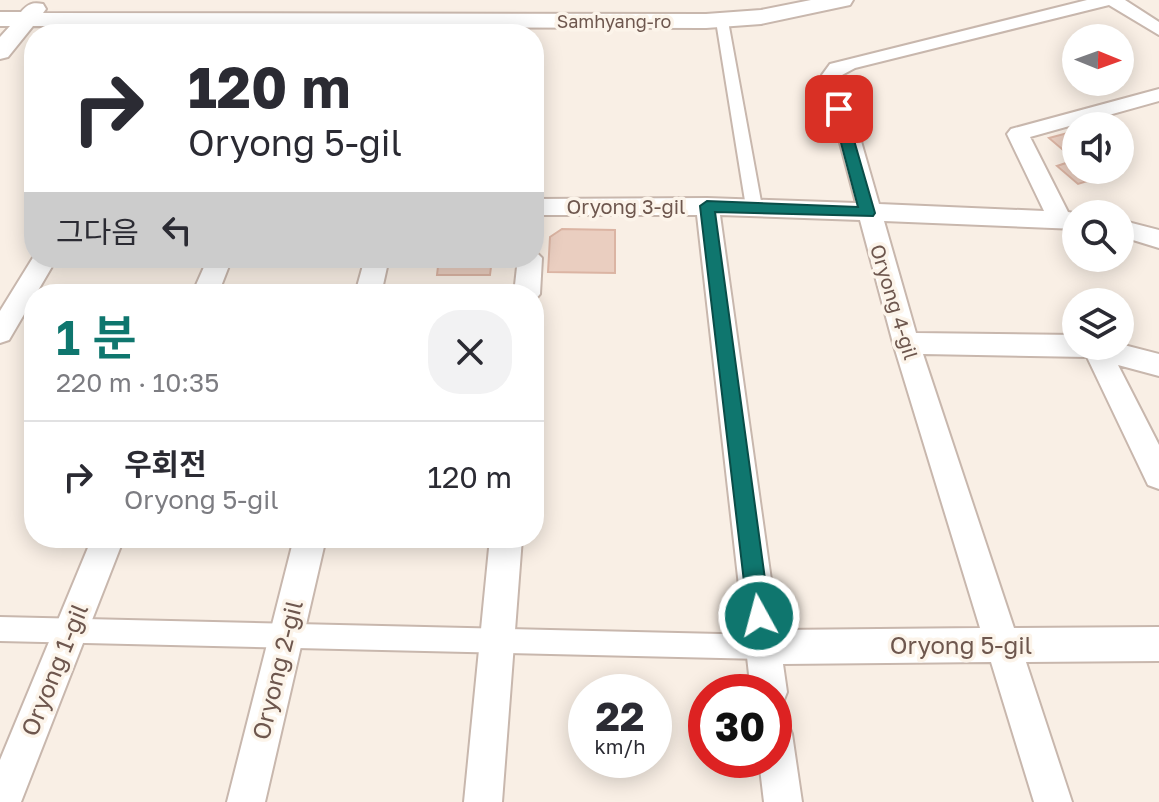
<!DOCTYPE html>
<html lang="ko">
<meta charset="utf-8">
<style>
body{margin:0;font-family:"Golos Text","Noto Sans KR",sans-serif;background:#f2f2f3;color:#2b2b33;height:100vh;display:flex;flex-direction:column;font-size:30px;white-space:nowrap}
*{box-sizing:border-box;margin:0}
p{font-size:26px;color:#7c7c81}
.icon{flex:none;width:44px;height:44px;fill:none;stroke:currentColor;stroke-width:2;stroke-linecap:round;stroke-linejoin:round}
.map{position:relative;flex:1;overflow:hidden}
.panel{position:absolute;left:24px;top:284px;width:520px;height:264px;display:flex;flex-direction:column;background:#fff;border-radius:32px;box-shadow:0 4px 20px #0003}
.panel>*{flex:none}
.hud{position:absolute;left:24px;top:24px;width:520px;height:244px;border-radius:32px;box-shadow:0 4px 20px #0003;background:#fff;color:#2b2b33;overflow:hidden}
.needle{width:52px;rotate:91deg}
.controls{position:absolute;left:1062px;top:24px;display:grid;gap:16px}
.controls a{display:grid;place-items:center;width:72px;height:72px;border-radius:50%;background:#fff;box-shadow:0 4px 20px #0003;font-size:40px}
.speed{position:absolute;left:568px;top:674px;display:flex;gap:16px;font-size:40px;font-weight:700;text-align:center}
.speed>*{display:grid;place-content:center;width:104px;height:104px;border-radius:50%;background:#fff;box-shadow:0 4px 20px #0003;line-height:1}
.speed small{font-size:20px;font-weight:400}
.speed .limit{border:12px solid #d22;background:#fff;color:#111}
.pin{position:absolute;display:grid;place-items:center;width:68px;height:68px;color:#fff;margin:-34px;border-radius:16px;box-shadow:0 4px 12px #0006}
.me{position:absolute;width:88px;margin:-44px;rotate:353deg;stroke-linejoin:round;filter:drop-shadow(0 0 6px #0008)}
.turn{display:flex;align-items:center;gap:28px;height:168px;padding:0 32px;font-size:36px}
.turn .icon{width:104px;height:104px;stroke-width:2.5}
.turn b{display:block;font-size:56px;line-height:68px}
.then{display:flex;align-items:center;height:76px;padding:0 32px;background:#0003;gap:16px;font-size:30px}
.round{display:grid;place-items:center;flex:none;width:84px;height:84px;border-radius:32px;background:#f2f2f3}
.summary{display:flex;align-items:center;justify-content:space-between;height:136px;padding:0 32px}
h1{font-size:48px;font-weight:600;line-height:60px;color:#0f766e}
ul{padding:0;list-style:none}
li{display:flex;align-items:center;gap:24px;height:112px;padding:0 32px;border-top:2px solid #e1e1e2}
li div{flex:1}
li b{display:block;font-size:30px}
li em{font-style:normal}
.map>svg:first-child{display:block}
.building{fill:#eacec0;stroke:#dbb4a3;stroke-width:2}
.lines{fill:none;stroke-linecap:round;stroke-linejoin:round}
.pedestrian-casing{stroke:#c8b7ad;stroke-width:4}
.minor-casing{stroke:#c8b7ad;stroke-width:4}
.tertiary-casing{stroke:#c8b7ad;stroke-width:4}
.pedestrian{fill:#fff;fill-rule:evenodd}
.minor{fill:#fff;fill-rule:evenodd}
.tertiary{fill:#fff;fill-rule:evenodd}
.route{fill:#0f766e;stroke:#0a4d48;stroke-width:2}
.labels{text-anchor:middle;stroke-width:7;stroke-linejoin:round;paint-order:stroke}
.far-street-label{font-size:18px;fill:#6e574e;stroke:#fcf4ea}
.street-label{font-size:20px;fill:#6e574e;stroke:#fcf4ea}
.near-street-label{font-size:24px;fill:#6e574e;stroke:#fcf4ea}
</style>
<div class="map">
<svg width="1159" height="802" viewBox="0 0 1159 802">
<rect width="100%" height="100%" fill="#f9efe5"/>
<!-- building -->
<path class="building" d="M1075,131L1076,170H1120V167L1123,170L1078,184L1057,166L1075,160L1049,138Z
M562,229L615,230V273L548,272L550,237Z
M439,258H509L492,259L490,275H437Z"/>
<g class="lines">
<defs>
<path id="pedestrian" d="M722,17L728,21L762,207L754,213L746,207L716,21Z
M0,617L763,635L772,638L775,647L772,656L763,659L0,641Z"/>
<path id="minor" d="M1087,0H1125L1159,22V35L1109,5L855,68L842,75L879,204L1044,211L1007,134L1011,129L1159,89V101L1030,137L1068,212L1080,214H1076V229L884,221L916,333L1076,335V346L1120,344L1159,354V376L1118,365L1159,445V489L1148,485L1087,357L923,354L1014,628L1159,627V661L1026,662L1072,802H1034L991,662L783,664L787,692L782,705L774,708V692H751L697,215H534V199L707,198L856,203L822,75L830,64ZM720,215L860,220L893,343L980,628L778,630Z
M434,17L443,22L440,34H422L428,18Z
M1120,220L1159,230V248L1120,236Z
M534,250L542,258L540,294L534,301V294H514L518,258H534Z
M34,256L57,258L9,340L0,343V311Z
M208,258H232L218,294H192Z
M365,258H389L381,294H355Z
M92,538H124L21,802H0V760Z
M294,538H326L265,802H227Z
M490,538H522L502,802H464Z
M774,716L787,721L792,734L802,802H764L759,760H774Z"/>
<path id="tertiary" d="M811,0H853L850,5L761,24L706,28L33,26L8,57L0,59V37L10,26H0V12H21C28,4 32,2 43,4L46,9L43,13L706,14L761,10Z"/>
</defs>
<!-- pedestrian casing -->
<use href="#pedestrian" class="pedestrian-casing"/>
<!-- minor casing -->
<use href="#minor" class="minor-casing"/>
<!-- tertiary casing -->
<use href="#tertiary" class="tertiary-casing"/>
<!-- pedestrian -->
<use href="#pedestrian" class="pedestrian"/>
<!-- minor -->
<use href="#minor" class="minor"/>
<!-- tertiary -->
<use href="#tertiary" class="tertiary"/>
</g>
<!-- route -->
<path class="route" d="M834,106L845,109L875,213L873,216L715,212L770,616L767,623L759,627L751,623L748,616L700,206L707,201L858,207L832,109Z"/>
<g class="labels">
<!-- far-street labels -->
<g class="far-street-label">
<text x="614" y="28">Samhyang-ro</text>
</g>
<!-- street labels -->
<g class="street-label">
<text x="626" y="214">Oryong 3-gil</text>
<text transform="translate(894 302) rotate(73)" y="7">Oryong 4-gil</text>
</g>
<!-- near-street labels -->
<g class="near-street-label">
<text x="961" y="654">Oryong 5-gil</text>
<text transform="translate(55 670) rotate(-68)" y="8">Oryong 1-gil</text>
<text transform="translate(278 670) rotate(-76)" y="8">Oryong 2-gil</text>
</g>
</g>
</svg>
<div class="controls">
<a><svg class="needle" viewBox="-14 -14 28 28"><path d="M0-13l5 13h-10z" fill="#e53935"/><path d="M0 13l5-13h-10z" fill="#7c7c81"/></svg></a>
<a><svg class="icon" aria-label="sound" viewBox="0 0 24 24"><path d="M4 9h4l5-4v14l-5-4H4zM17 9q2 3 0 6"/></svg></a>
<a><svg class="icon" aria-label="search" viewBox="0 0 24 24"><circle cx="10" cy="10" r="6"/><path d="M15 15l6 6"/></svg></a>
<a><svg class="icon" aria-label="layers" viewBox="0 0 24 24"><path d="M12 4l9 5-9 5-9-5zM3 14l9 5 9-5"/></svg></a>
</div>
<div class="speed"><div>22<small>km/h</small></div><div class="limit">30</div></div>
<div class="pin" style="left:839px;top:109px;background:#d93025"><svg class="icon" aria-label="arrive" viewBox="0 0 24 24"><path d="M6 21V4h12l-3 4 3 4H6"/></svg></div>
<svg class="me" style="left:759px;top:616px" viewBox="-20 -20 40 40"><circle r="17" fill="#0f766e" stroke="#fff" stroke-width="3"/><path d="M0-11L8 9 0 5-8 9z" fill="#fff"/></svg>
<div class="hud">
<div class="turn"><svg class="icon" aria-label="right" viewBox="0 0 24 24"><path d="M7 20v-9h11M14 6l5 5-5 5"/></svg><div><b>120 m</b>Oryong 5-gil</div></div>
<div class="then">그다음<svg class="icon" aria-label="left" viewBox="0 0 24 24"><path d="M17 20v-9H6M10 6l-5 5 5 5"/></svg></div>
</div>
<section class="panel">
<div class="summary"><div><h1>1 분</h1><p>220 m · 10:35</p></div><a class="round"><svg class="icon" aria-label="close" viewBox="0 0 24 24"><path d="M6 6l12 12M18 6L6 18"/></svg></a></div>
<ul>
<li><svg class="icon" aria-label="right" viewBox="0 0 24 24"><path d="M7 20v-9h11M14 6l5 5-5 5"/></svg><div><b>우회전</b><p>Oryong 5-gil</p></div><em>120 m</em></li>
</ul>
</section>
</div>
